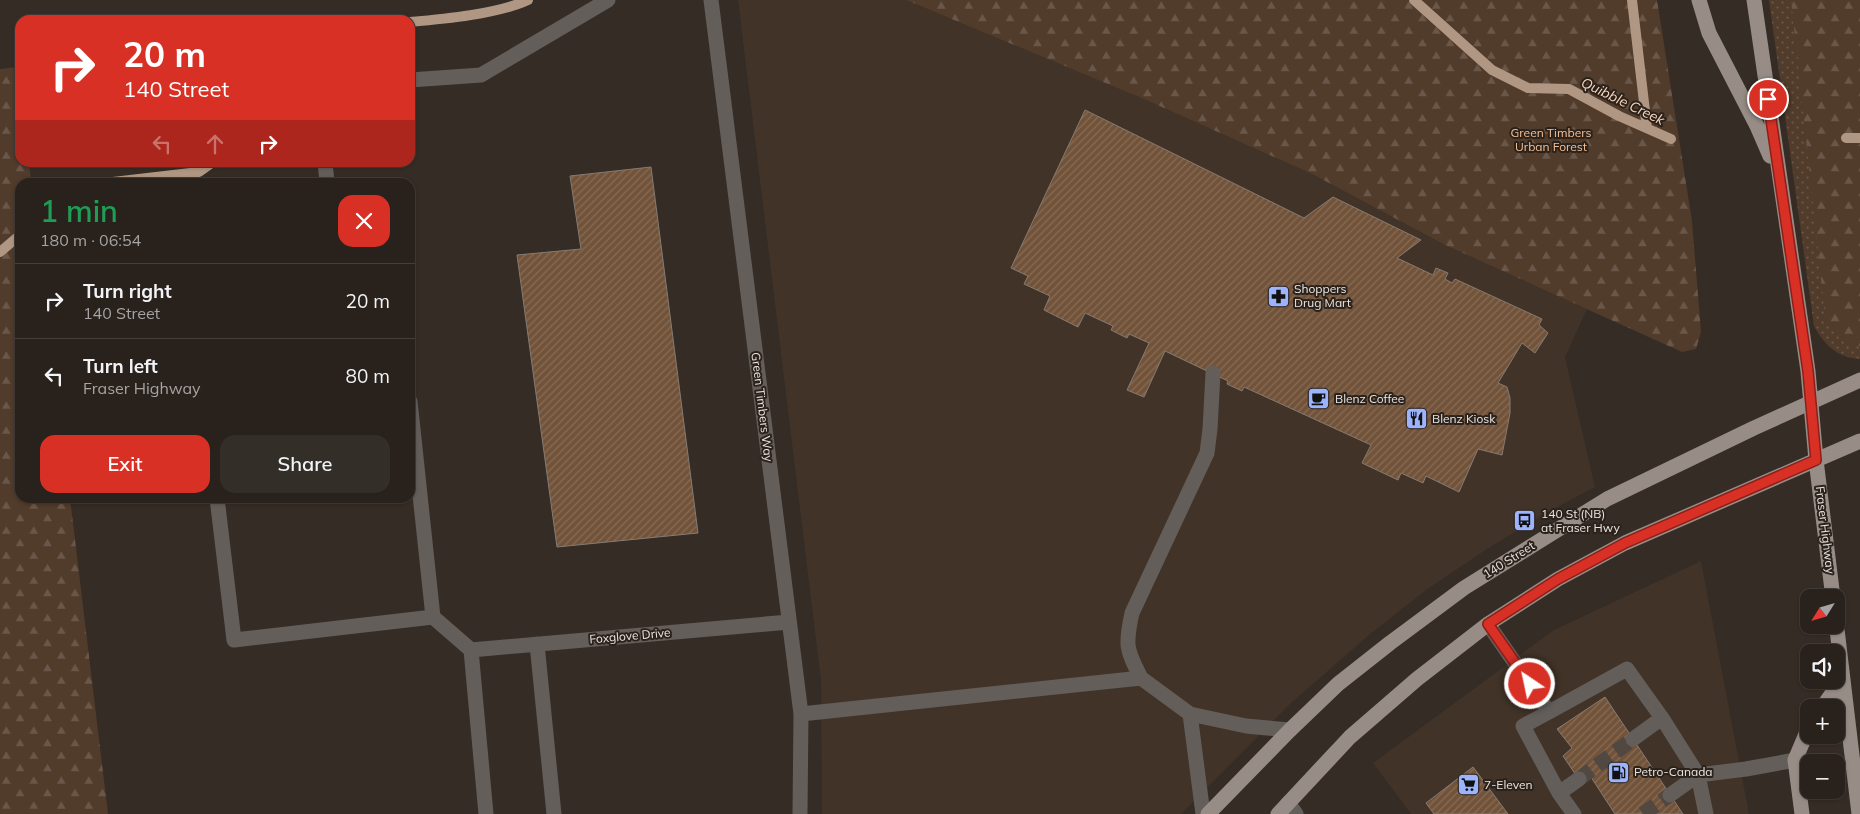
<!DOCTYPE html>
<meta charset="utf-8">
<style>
body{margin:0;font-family:Mulish,sans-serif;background:#342e29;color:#f1f3f6;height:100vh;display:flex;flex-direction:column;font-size:19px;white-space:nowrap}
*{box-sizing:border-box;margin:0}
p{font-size:16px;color:#a5a3a3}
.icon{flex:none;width:28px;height:28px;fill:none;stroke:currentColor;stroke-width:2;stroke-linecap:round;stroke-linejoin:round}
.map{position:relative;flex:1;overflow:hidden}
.drawer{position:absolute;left:15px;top:178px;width:400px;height:325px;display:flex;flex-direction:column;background:#28211c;border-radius:15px;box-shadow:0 1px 4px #0004,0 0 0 1px #443e3b}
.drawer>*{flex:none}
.guide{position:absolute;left:15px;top:15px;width:400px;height:152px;border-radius:15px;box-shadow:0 1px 4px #0004,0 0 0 1px #443e3b;background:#d93025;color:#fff;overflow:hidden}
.needle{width:32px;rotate:233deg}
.buttons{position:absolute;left:1800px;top:589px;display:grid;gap:10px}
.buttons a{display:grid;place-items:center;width:45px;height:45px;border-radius:10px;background:#28211c;box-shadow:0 1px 4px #0004,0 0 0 1px #443e3b;font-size:25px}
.pin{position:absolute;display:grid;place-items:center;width:42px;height:42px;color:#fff;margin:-21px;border:2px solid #fff;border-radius:50%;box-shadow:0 1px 5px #0007}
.me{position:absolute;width:55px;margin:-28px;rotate:326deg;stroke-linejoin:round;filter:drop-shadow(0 0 4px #0008)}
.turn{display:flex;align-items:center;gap:18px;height:105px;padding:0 25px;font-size:22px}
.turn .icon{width:65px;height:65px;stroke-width:2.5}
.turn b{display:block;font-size:35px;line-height:42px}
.lanes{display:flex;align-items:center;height:48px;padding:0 25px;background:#0003;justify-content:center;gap:25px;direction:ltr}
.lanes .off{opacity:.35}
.round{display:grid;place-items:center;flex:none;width:52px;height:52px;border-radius:15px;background:#342e29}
.summary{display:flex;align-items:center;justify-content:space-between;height:85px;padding:0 25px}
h1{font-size:30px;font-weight:600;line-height:38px;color:#1e9e55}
.action{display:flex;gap:10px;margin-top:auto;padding:10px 25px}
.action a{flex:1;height:58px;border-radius:15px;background:#d93025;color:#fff;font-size:20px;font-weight:600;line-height:58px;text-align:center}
.action a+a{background:#342e29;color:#f1f3f6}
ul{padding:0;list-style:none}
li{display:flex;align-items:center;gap:15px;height:75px;padding:0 25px;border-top:1px solid #443e3b}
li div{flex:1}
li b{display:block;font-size:19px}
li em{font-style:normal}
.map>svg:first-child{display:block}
.built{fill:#413327}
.grass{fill:url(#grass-dots)}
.forest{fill:url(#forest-firs)}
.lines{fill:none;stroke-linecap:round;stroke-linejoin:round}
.stream{stroke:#b09783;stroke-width:10}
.building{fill:url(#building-hatch);stroke:#867b73}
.minor-tunnel{stroke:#504841;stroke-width:15;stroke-dasharray:15 8;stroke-linecap:butt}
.minor{stroke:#635e5a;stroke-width:15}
.major{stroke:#978d86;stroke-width:15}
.route-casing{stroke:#8d1f18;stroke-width:12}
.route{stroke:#d93025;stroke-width:9}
.labels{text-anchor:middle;stroke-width:4;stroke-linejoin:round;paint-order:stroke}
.park-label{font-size:12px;fill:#f7c094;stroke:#2b221b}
.poi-label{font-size:12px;fill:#ebe5e1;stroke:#2b221b;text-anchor:start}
.street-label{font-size:12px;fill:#ebe5e1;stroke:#2b221b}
.water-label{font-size:14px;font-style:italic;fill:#f9d6bc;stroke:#2b221b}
</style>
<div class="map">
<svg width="1860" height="814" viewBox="0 0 1860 814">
<defs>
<pattern id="grass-dots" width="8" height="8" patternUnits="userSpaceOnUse" patternTransform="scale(1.25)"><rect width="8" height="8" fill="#513b2a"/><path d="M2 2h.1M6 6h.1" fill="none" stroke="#6a5749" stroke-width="1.8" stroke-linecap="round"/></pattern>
<pattern id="forest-firs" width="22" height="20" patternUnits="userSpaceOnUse" patternTransform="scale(1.25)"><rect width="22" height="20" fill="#513b2a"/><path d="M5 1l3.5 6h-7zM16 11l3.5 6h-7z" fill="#6a5749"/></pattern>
<pattern id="building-hatch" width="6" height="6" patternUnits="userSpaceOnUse" patternTransform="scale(1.25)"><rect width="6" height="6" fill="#72533a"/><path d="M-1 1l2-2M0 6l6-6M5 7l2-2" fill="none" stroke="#866c56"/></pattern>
</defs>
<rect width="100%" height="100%" fill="#352c25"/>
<!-- built -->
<path class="built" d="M738,0H906L1146,100L1312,174L1445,245L1587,309L1565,357L1595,487L1544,514L1487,549L1426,590L1369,635L1290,704L1181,814H822L821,681Z
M1701,561L1749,814H1411L1373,763L1554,630Z"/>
<!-- grass -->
<path class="grass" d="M1769,0H1860V359C1838,358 1824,345 1814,326Z"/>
<!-- forest -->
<path class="forest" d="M906,0H1657L1692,221L1701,332L1696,349L1682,352L1445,245L1312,174L1146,100Z
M1791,0H1860V346C1843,342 1832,333 1825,316Z
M17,67L20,90V162L29,163L31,182H20V498H70L108,814H0V69Z"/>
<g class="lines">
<!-- stream -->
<path class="stream" d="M1414,0L1492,70L1528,88L1569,89L1619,116L1671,139
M1632,0L1647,128
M410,22C444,19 498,14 528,0
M1846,138H1860
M113,182L199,172L213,162
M0,252L20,235"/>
</g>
<!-- building -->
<path class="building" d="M1085,110L1304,218L1333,197L1421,240L1397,258L1433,275L1436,268L1448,273L1445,279L1452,283L1455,279L1542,319L1539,325L1548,333L1535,353L1522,343L1498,383L1507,387L1510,398V413L1502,455L1478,449L1459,492L1426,476L1423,483L1401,473L1398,480L1362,463L1371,445L1244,387L1242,391L1227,384L1228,381L1165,351L1144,397L1127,390L1149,343L1129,334L1127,338L1111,330L1113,326L1085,313L1078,327L1044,310L1050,296L1024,284L1028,276L1011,268Z
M651,167L698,533L557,547L517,255L581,249L570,176Z
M1605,697L1683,814H1615L1589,774L1580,781L1563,756L1572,748L1557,729Z
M1473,767L1508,814H1434L1426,803Z"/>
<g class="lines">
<!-- minor-tunnel -->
<path class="minor-tunnel" d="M1579,779L1633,739
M1643,814L1670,795"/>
<!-- minor -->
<path class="minor" d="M711,0L801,714L800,814
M410,80L481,75L608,0
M325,162L327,182
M410,401L433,617L471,650L486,814
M217,498L234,640L433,617
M1488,624L1549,712L1627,669L1662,718L1698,775L1746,769L1795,760
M537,644L554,814
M471,650L789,622
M1141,678C1126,649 1125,645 1132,613L1207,453L1210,429L1213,373
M1549,712L1523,726L1559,793L1574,814
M801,714L1141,678L1190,714L1246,726L1290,730
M1190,714L1203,814
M1633,739L1662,718
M1559,793L1579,779
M1670,795L1698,775L1706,814
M1288,803L1296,814"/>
<!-- major -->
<path class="major" d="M1699,0L1709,33L1757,126L1770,156
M1754,0L1808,371L1816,460L1833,598
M1836,621L1859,814
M1822,708L1833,692L1839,670
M1208,814L1290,730L1338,684L1390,643L1464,588L1607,499L1754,428L1860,380
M1278,814L1350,737L1417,679L1488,624L1558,579L1625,543L1860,441
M1802,814L1795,760L1809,727"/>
</g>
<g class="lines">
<defs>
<path id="route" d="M1530,684L1488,624L1558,579L1625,543L1816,460L1808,371L1768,99"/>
</defs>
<!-- route casing -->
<use href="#route" class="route-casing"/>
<!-- route -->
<use href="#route" class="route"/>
</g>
<!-- icons -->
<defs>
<symbol id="pharmacy-square" viewBox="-11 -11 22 22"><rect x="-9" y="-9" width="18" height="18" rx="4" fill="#9cb4fd" stroke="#2b221b"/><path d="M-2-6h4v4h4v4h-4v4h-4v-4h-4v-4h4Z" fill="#111"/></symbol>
<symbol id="cafe-square" viewBox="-11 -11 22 22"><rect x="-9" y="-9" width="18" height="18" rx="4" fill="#9cb4fd" stroke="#2b221b"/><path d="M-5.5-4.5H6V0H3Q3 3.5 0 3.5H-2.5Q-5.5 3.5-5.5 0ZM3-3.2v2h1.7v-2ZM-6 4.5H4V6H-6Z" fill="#111"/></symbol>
<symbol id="restaurant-square" viewBox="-11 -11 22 22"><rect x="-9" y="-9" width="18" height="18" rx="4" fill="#9cb4fd" stroke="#2b221b"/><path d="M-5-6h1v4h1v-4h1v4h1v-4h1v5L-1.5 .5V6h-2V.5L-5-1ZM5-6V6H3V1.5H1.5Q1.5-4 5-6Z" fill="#111"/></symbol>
<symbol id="bus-square" viewBox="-11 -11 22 22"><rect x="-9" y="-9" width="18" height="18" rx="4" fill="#9cb4fd" stroke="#2b221b"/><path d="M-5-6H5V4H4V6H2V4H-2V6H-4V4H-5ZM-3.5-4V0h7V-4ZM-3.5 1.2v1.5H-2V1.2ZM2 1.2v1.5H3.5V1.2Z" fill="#111"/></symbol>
<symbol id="fuel-square" viewBox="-11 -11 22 22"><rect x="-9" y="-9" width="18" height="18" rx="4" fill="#9cb4fd" stroke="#2b221b"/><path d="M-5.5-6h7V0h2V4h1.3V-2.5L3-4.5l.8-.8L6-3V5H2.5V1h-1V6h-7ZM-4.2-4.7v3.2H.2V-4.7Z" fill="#111"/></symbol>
<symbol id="supermarket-square" viewBox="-11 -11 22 22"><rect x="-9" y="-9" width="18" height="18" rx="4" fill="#9cb4fd" stroke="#2b221b"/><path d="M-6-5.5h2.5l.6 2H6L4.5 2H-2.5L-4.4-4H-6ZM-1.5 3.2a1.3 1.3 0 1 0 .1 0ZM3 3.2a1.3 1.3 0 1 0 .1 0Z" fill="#111"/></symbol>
</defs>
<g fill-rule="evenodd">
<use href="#pharmacy-square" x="1266" y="284" width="25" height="25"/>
<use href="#cafe-square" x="1306" y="386" width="25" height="25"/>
<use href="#restaurant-square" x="1404" y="406" width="25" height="25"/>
<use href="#bus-square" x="1512" y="508" width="25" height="25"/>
<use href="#fuel-square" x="1606" y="760" width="25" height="25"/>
<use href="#supermarket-square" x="1456" y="772" width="25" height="25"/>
</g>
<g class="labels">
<!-- park labels -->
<g class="park-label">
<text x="1551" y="137">Green Timbers<tspan x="1551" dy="14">Urban Forest</tspan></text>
</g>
<!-- poi labels -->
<g class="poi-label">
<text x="1294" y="293">Shoppers<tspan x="1294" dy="14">Drug Mart</tspan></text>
<text x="1335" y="403">Blenz Coffee</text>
<text x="1432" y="423">Blenz Kiosk</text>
<text x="1541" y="518">140 St (NB)<tspan x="1541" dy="14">at Fraser Hwy</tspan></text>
<text x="1634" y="776">Petro-Canada</text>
<text x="1484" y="789">7-Eleven</text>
</g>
<!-- street labels -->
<g class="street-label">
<text transform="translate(762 407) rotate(83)" y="4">Green Timbers Way</text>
<text transform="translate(1825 530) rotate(83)" y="4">Fraser Highway</text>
<text transform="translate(1509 560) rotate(-32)" y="4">140 Street</text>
<text transform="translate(630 636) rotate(-5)" y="4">Foxglove Drive</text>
</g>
<!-- water labels -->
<g class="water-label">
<text transform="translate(1623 101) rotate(26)" y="5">Quibble Creek</text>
</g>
</g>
</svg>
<div class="buttons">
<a><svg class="needle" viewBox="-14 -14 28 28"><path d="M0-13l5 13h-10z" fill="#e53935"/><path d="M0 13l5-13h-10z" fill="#a5a3a3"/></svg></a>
<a><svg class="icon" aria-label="sound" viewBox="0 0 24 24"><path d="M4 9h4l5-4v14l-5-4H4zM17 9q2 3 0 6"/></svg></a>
<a>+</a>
<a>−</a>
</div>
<div class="pin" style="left:1768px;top:99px;background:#d93025"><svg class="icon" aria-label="arrive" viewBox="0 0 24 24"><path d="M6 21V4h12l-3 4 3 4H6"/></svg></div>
<svg class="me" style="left:1530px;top:684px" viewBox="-20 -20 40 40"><circle r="17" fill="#d93025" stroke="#fff" stroke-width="3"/><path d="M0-11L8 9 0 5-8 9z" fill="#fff"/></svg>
<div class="guide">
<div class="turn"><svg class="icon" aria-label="right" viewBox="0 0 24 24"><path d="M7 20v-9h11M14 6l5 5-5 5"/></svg><div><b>20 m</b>140 Street</div></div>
<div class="lanes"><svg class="icon off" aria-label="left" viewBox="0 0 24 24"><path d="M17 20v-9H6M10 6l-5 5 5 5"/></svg><svg class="icon off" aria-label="ahead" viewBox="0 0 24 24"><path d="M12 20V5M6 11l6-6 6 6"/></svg><svg class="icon" aria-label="right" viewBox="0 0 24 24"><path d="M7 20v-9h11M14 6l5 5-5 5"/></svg></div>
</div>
<section class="drawer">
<div class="summary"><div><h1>1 min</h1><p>180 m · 06:54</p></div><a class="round" style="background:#d93025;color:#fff"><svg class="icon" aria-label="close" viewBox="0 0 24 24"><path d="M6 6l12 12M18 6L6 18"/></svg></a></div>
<ul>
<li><svg class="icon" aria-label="right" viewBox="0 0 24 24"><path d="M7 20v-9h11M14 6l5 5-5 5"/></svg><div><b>Turn right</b><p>140 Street</p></div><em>20 m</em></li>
<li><svg class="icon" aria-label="left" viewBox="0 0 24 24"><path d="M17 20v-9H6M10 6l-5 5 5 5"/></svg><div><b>Turn left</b><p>Fraser Highway</p></div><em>80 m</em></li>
</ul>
<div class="action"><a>Exit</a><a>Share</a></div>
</section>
</div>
